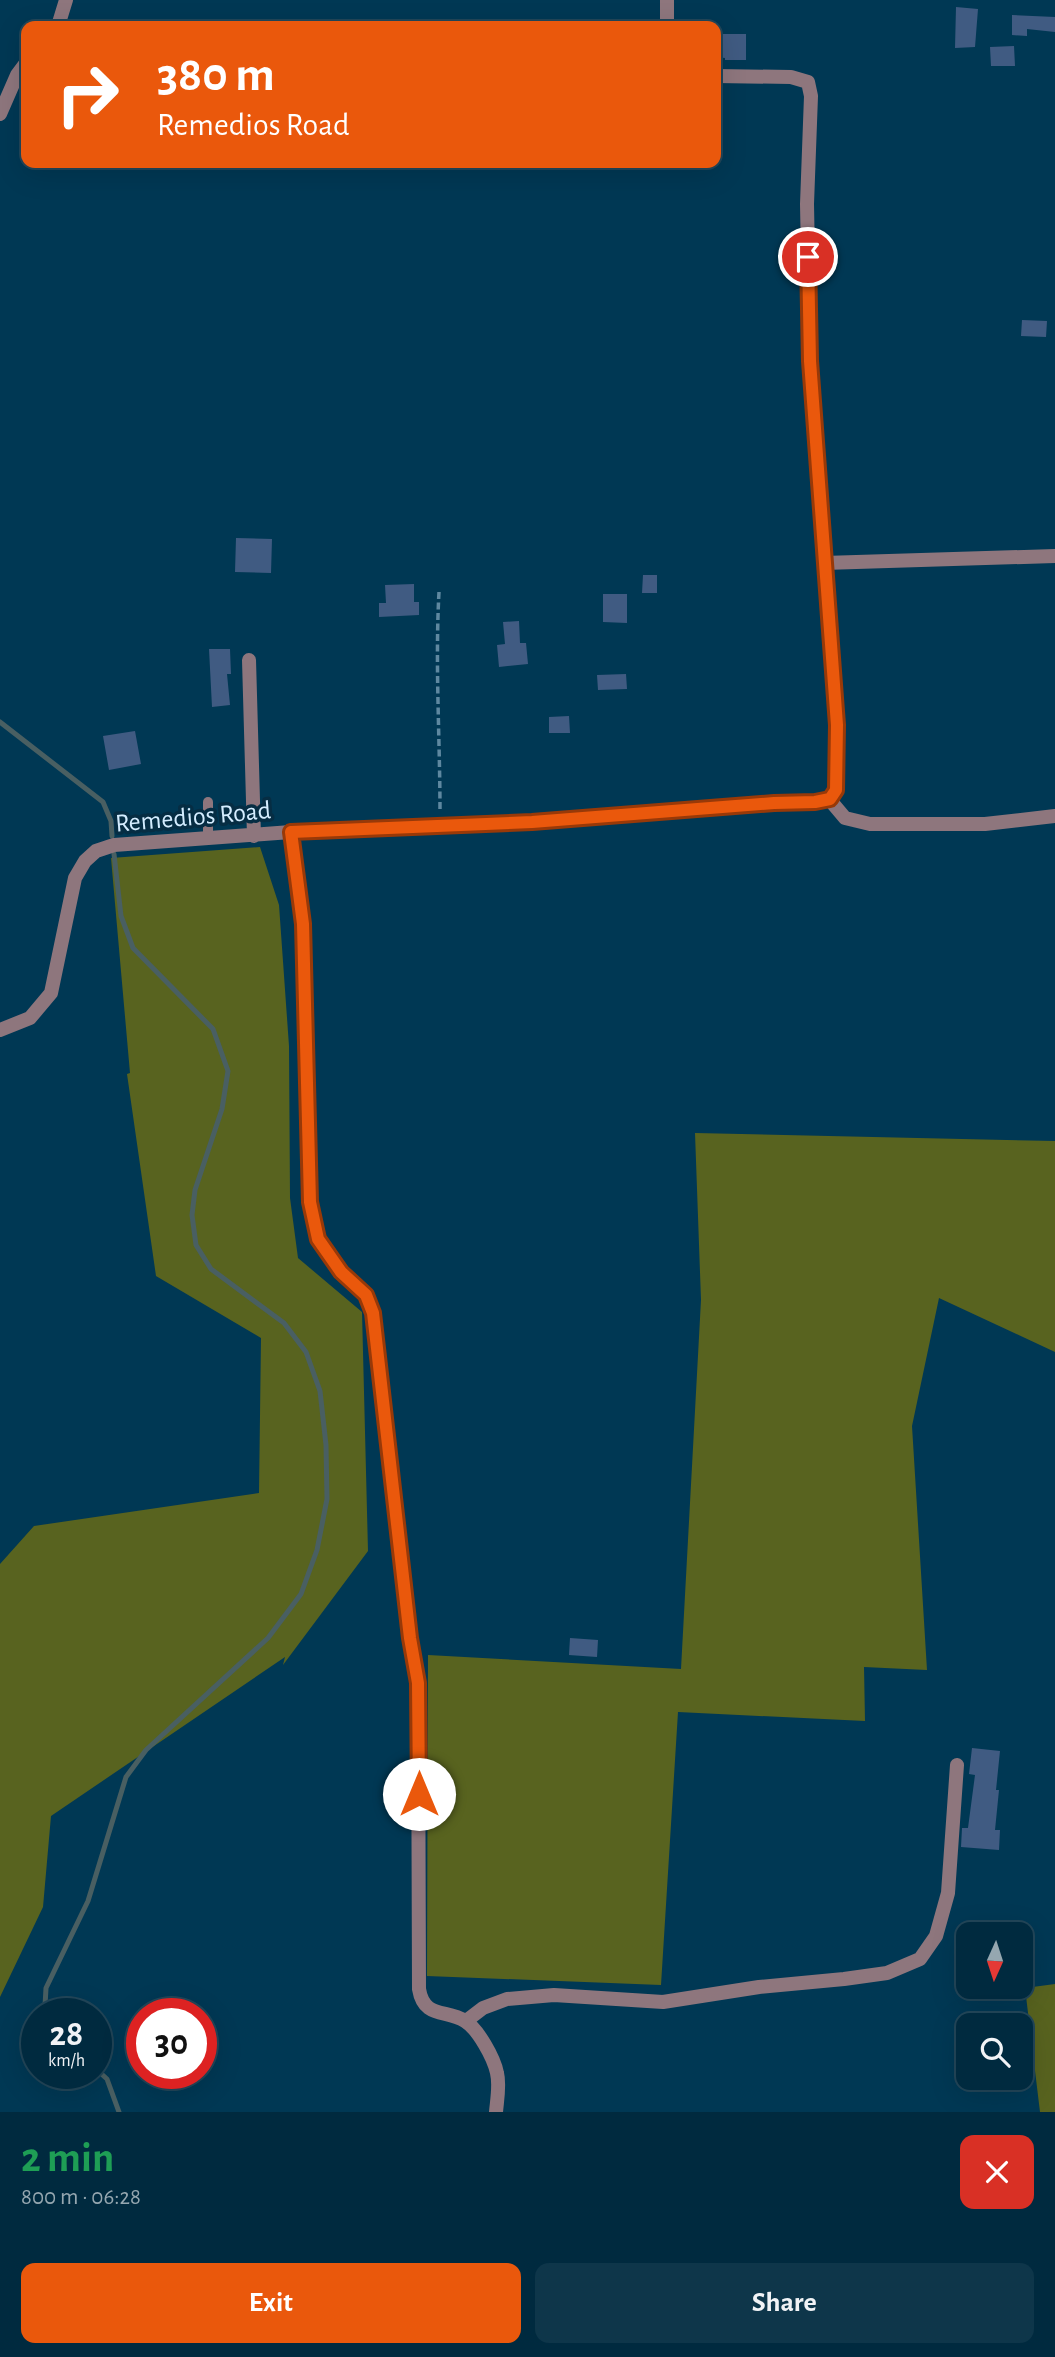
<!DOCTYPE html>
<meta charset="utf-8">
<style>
body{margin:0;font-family:"Alegreya Sans",sans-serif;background:#0e364a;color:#f1f3f6;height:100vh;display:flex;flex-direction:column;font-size:26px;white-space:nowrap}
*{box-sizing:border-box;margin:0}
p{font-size:23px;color:#95a7b0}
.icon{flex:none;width:38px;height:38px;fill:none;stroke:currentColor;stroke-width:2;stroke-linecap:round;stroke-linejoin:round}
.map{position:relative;height:2112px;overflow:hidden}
.sheet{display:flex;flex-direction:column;background:#002a3f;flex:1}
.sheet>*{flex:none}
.banner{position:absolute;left:21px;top:21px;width:700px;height:147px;border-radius:14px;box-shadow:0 7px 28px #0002,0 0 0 2px #224659;background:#ea580c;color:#fff;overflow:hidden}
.needle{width:46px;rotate:183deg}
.tools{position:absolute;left:956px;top:1922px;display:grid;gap:14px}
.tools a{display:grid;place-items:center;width:77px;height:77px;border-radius:14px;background:#002a3f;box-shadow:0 7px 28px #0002,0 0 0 2px #224659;font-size:35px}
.speed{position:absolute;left:21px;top:1998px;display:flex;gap:14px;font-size:35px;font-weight:700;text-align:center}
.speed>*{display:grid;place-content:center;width:91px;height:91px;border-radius:50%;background:#002a3f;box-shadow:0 7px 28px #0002,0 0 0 2px #224659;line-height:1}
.speed small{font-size:18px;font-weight:400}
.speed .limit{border:10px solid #d22;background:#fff;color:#111}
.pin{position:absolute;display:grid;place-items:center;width:60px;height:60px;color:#fff;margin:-30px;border:4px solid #fff;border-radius:50%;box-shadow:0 2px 7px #0007}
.me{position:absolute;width:77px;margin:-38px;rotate:0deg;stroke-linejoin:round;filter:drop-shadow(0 0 5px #0008)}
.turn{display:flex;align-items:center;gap:24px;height:147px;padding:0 21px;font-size:32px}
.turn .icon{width:91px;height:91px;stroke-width:2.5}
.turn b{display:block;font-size:49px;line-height:60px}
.round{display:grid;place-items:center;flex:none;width:74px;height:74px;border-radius:14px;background:#0e364a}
.overview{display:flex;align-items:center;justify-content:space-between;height:119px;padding:0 21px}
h1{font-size:42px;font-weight:600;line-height:52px;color:#1e9e55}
.action{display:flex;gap:14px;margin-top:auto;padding:14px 21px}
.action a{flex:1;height:80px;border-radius:14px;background:#ea580c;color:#fff;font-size:28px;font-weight:600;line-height:80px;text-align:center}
.action a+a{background:#0e364a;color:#f1f3f6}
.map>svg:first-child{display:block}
.green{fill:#58631f}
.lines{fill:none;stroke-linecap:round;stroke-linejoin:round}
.stream{stroke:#495f62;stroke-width:5}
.building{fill:#405b82}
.path{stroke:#5e88a0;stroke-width:3.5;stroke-dasharray:7 3.5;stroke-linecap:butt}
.lane{stroke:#8e767d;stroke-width:10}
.street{stroke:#8e767d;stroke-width:14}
.route-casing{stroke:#983908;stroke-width:18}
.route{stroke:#ea580c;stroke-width:12}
.labels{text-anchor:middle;stroke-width:7;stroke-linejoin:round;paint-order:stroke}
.street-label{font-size:26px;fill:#d4edff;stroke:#062d43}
</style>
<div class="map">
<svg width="1055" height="2112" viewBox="0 0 1055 2112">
<rect width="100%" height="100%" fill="#003854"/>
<!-- green -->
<path class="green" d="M260,847L279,905L289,1046L290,1198L298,1258L362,1312L368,1551L283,1665L285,1657L51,1816L43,1907L0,1997V1564L34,1526L259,1493L261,1338L156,1276L127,1074L130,1073L111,858Z
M695,1133L1055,1141V1352L939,1298L912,1426L927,1670L864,1667L865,1721L678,1712L661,1985L427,1976L428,1655L681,1669L701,1300Z
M1055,1984V2112H1040L1025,1988Z"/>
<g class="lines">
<!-- stream -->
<path class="stream" d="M0,722L103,802L111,821L112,836
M49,2014L45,2006L46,1988L88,1901L126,1777L146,1750L268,1638L301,1594L317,1550L327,1499L326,1445L320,1391L306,1352L284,1323L211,1269L196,1245L192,1215L195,1190L222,1109L228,1071L213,1029L133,948L121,916L114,854
M96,2069L107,2079L119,2112"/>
</g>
<!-- building -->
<path class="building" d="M956,7L978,9L975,47L955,48Z
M1012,15L1055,17V32L1027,29V36L1012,35Z
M716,34H746V60H725V58L716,57Z
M1014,46L1015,66H991L990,47Z
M1022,320L1047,321L1046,337L1021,336Z
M236,538L272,539L271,573L235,572Z
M643,575H657V593H642Z
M414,584V602H419V615L379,617V603H386L385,585Z
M603,594H627V623L603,622Z
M519,621L520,643H526L528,664L499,667L497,645L505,644L503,622Z
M209,649H230L231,674H227L230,705L212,707Z
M626,674L627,689L598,690L597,675Z
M569,716L570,733H549V717Z
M135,731L141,764L109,770L103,736Z
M570,1638L598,1640L597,1657L569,1655Z
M972,1748L1000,1751L996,1790H999L995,1830H1000L999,1850L961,1847L962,1828H968L975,1775L969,1774Z"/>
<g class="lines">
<!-- path -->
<path class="path" d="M439,592C435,665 440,739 440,812"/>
<!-- lane -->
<path class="lane" d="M208,802V837"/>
<!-- street -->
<path class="street" d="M58,26L66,0
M667,26V0
M0,114L17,75L26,63
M824,563L1055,556
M249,660L254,836
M829,799L845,818L870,824H985L1055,816
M291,832L303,924L310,1202L318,1239L341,1272L366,1295L373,1313L410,1638L418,1683L419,1989C424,2019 446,2009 465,2021C478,2029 494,2058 497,2073C500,2085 497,2100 496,2112
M0,1030L30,1018L51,993L75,878L85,861L96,851L114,845L291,832L532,822L774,803L815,802L829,799L836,790L838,777L837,725L810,361L807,204L811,96L808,82L791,77L716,76
M466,2021L483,2008L507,1999L554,1995L663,2002L759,1987L844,1979L887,1973L920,1959L936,1936L948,1893L957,1765"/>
</g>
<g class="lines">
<defs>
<path id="route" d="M419,1794L418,1683L410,1638L373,1313L366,1295L341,1272L318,1239L310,1202L303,924L291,832L532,822L774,803L815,802L830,799L836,790L837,725L810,361L808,257"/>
</defs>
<!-- route casing -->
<use href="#route" class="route-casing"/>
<!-- route -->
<use href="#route" class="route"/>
</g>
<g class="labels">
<!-- street labels -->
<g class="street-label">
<text transform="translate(193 816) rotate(-5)" y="9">Remedios Road</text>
</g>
</g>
</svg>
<div class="tools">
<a><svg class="needle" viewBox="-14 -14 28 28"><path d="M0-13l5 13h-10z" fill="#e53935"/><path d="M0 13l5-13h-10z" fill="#95a7b0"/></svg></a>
<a><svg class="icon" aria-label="search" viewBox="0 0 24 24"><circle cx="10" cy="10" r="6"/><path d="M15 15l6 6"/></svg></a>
</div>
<div class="speed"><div>28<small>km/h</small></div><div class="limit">30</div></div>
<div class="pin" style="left:808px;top:257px;background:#d93025"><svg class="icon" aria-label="arrive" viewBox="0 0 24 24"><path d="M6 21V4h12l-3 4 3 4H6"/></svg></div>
<svg class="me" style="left:419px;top:1794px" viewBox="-20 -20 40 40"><circle r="19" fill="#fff"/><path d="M0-13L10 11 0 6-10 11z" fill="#ea580c"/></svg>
<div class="banner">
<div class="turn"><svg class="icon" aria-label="right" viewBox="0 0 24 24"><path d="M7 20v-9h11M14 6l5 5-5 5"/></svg><div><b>380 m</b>Remedios Road</div></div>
</div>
</div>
<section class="sheet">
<div class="overview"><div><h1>2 min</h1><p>800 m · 06:28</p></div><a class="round" style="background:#d93025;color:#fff"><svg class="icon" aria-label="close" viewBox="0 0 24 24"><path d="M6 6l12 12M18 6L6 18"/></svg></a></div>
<div class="action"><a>Exit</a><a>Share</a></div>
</section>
